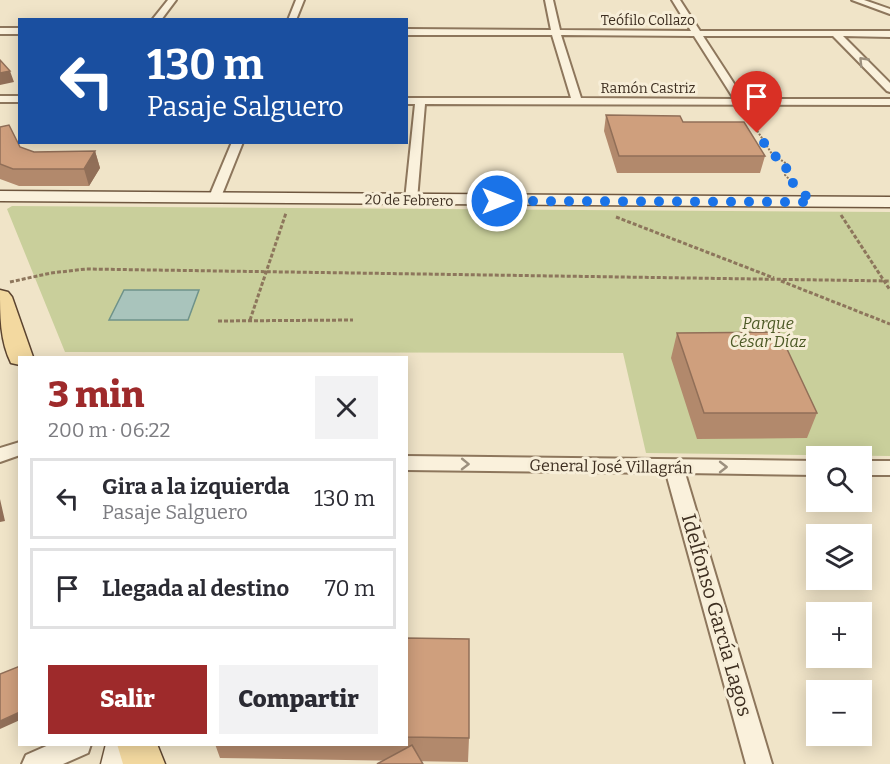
<!DOCTYPE html>
<html lang="es">
<meta charset="utf-8">
<style>
body{margin:0;font-family:Bitter,serif;background:#f2f2f3;color:#2b2b33;height:100vh;display:flex;flex-direction:column;font-size:22px;white-space:nowrap}
*{box-sizing:border-box;margin:0}
p{font-size:20px;color:#7c7c81}
.icon{flex:none;width:33px;height:33px;fill:none;stroke:currentColor;stroke-width:2;stroke-linecap:round;stroke-linejoin:round}
.map{position:relative;flex:1;overflow:hidden}
.side{position:absolute;left:18px;top:356px;width:390px;height:390px;display:flex;flex-direction:column;background:#fff;border-radius:0px;box-shadow:0 3px 15px #0003}
.side>*{flex:none}
.guide{position:absolute;left:18px;top:18px;width:390px;height:126px;border-radius:0px;box-shadow:0 3px 15px #0003;background:#1a4fa0;color:#fff;overflow:hidden}
.controls{position:absolute;left:806px;top:446px;display:grid;gap:12px}
.controls a{display:grid;place-items:center;width:66px;height:66px;border-radius:0px;background:#fff;box-shadow:0 3px 15px #0003;font-size:30px}
.pin{position:absolute;display:grid;place-items:center;width:51px;height:51px;color:#fff;margin:-62px -26px;border-radius:50% 50% 50% 0;rotate:-45deg;box-shadow:0 0 6px #0007}
.pin .icon{rotate:45deg}
.me{position:absolute;width:66px;margin:-33px;rotate:90deg;stroke-linejoin:round;filter:drop-shadow(0 0 4px #0008)}
.turn{display:flex;align-items:center;gap:21px;height:126px;padding:0 30px;font-size:27px}
.turn .icon{width:78px;height:78px;stroke-width:2.5}
.turn b{display:block;font-size:42px;line-height:51px}
.round{display:grid;place-items:center;flex:none;width:63px;height:63px;border-radius:0px;background:#f2f2f3}
.overview{display:flex;align-items:center;justify-content:space-between;height:102px;padding:0 30px}
h1{font-size:36px;font-weight:800;line-height:45px;color:#9e2a2b}
.primary-button{display:flex;gap:12px;margin-top:auto;padding:12px 30px}
.primary-button a{flex:1;height:69px;border-radius:0px;background:#9e2a2b;color:#fff;font-size:24px;font-weight:800;line-height:69px;text-align:center}
.primary-button a+a{background:#f2f2f3;color:#2b2b33}
ul{padding:0;list-style:none}
li{display:flex;align-items:center;gap:18px;height:81px;margin:0 12px 9px;padding:0 18px;border:3px solid #e1e1e2;border-radius:0px}
li div{flex:1}
li b{display:block;font-size:22px}
li em{font-style:normal}
.map>svg:first-child{display:block}
.green{fill:#c9cf9b}
.water{fill:#a9c4bc;stroke:#6f938a;stroke-width:1.5}
.lines{fill:none;stroke-linecap:round;stroke-linejoin:round}
.street-casing{stroke:#8d765c;stroke-width:4}
.secondary-casing{stroke:#6f573f;stroke-width:3}
.primary-casing{stroke:#5b4430;stroke-width:3}
.path-far1{stroke:#8d765c;stroke-width:2;stroke-dasharray:2 1.5;stroke-linecap:butt}
.path{stroke:#8d765c;stroke-width:3;stroke-dasharray:4 2;stroke-linecap:butt}
.street{fill:#faf1dc;fill-rule:evenodd}
.secondary{fill:#faf1dc;fill-rule:evenodd}
.primary{fill:#f3d9a0;fill-rule:evenodd}
.wall{fill:#b2896c}
.shaded-wall{fill:#916f58}
.building{fill:#cf9f7d;stroke:#916f58;stroke-width:1.5}
.oneway{stroke:#9c907e}
.route{stroke:#1a73e8;stroke-width:10;stroke-dasharray:0 18}
.labels{text-anchor:middle;stroke-width:6;stroke-linejoin:round;paint-order:stroke}
.far-street-label{font-size:14px;fill:#3d2e20;stroke:#f7eed8}
.park-label{font-size:16px;font-style:italic;fill:#4d5a26;stroke:#f7eed8}
.street-label{font-size:16px;fill:#3d2e20;stroke:#f7eed8}
.near-street-label{font-size:20px;fill:#3d2e20;stroke:#f7eed8}
</style>
<div class="map">
<svg width="890" height="764" viewBox="0 0 890 764">
<rect width="100%" height="100%" fill="#f0e4c8"/>
<!-- green -->
<path class="green" d="M12,206L890,212V456L646,453L623,353L65,352L7,209Z"/>
<!-- water -->
<path class="water" d="M124,290H199L188,320H109Z"/>
<g class="lines">
<defs>
<path id="street" d="M168,0H176L161,20H152Z
M296,0H304L296,20H288Z
M545,0H553L560,30L691,31L672,0H680L700,31H890V37L843,36L890,83V92L887,91L833,36H703L744,99H890V105L425,104L417,200L411,204L407,203L405,200L415,104H406V98H571L552,35H406V29L551,30ZM561,35L694,36L734,99L581,98Z
M852,0H864L890,9V14Z
M0,28H20V34H0Z
M0,96H20V102H0Z
M232,142H243L221,197L215,201L211,200L209,197Z
M20,442V455L0,462V448Z
M406,456L816,461V475L685,473L772,764H746L666,473L406,470Z
M861,461H890V475H861Z
M51,744H91L88,753L63,764H22L26,755Z"/>
<path id="secondary" d="M0,191L890,197V207L0,201Z
M106,744H142L137,764H101Z"/>
<path id="primary" d="M0,290L8,292L12,297L33,357H20V365L11,363C0,341 0,315 0,290Z
M117,744H157L165,764H123Z"/>
</defs>
<!-- street casing -->
<use href="#street" class="street-casing"/>
<!-- secondary casing -->
<use href="#secondary" class="secondary-casing"/>
<!-- primary casing -->
<use href="#primary" class="primary-casing"/>
<!-- path-far1 -->
<path class="path-far1" d="M746,113L772,154L787,164L785,175L797,187"/>
<!-- path -->
<path class="path" d="M841,215L890,290
M616,217L774,278
M781,281L890,324
M10,282L51,273L86,269L890,281
M250,320L286,213
M218,321L353,320"/>
<!-- street -->
<use href="#street" class="street"/>
<!-- secondary -->
<use href="#secondary" class="secondary"/>
<!-- primary -->
<use href="#primary" class="primary"/>
</g>
<!-- wall -->
<path class="wall" d="M606,115L765,156L760,173H617L604,131Z
M0,127L20,147L34,152L95,151L100,168L89,186H19L0,179Z
M677,333L817,413L807,438L697,439L671,358Z
M406,638L469,738L468,762L220,758L215,744H406Z"/>
<!-- shaded-wall -->
<path class="shaded-wall" d="M10,71L14,82L0,85V73Z
M95,151L100,168L89,186L84,169Z
M0,499L5,521L0,522Z
M20,712V720L0,729V721Z"/>
<!-- building -->
<path class="building" d="M0,60L10,71L0,73Z
M606,115L680,116L683,122H744L765,156H619Z
M9,125L20,147L34,152L95,151L84,169H13L0,164V127Z
M779,332L817,413H704L677,333Z
M406,638L469,639V738L406,737Z
M20,666V712L0,721V674Z
M412,745L423,764H377Z"/>
<!-- one-way arrows -->
<defs><path id="oneway-chevron" d="M-2-3.5L2.5 0L-2 3.5" fill="none" stroke-width="1.6" stroke-linecap="round" stroke-linejoin="round" transform="scale(1.5)"/></defs>
<g class="oneway">
<use href="#oneway-chevron" transform="translate(863 61) rotate(-134)"/>
<use href="#oneway-chevron" transform="translate(465 464) rotate(1)"/>
<use href="#oneway-chevron" transform="translate(723 467)"/>
</g>
<g class="lines">
<!-- route -->
<path class="route" d="M497,201L812,202L785,175L787,164L772,154L757,133"/>
</g>
<g class="labels">
<!-- far-street labels -->
<g class="far-street-label">
<text x="648" y="25">Teófilo Collazo</text>
<text x="648" y="93">Ramón Castriz</text>
<text transform="translate(409 200) rotate(1)" y="5">20 de Febrero</text>
</g>
<!-- park labels -->
<g class="park-label">
<text x="768" y="329">Parque<tspan x="768" dy="18">César Díaz</tspan></text>
</g>
<!-- street labels -->
<g class="street-label">
<text transform="translate(611 466) rotate(1)" y="6">General José Villagrán</text>
</g>
<!-- near-street labels -->
<g class="near-street-label">
<text transform="translate(717 615) rotate(74)" y="7">Idelfonso García Lagos</text>
</g>
</g>
</svg>
<div class="controls">
<a><svg class="icon" aria-label="search" viewBox="0 0 24 24"><circle cx="10" cy="10" r="6"/><path d="M15 15l6 6"/></svg></a>
<a><svg class="icon" aria-label="layers" viewBox="0 0 24 24"><path d="M12 4l9 5-9 5-9-5zM3 14l9 5 9-5"/></svg></a>
<a>+</a>
<a>−</a>
</div>
<div class="pin" style="left:757px;top:133px;background:#d93025"><svg class="icon" aria-label="arrive" viewBox="0 0 24 24"><path d="M6 21V4h12l-3 4 3 4H6"/></svg></div>
<svg class="me" style="left:497px;top:201px" viewBox="-20 -20 40 40"><circle r="17" fill="#1a73e8" stroke="#fff" stroke-width="3"/><path d="M0-11L8 9 0 5-8 9z" fill="#fff"/></svg>
<div class="guide">
<div class="turn"><svg class="icon" aria-label="left" viewBox="0 0 24 24"><path d="M17 20v-9H6M10 6l-5 5 5 5"/></svg><div><b>130 m</b>Pasaje Salguero</div></div>
</div>
<section class="side">
<div class="overview"><div><h1>3 min</h1><p>200 m · 06:22</p></div><a class="round"><svg class="icon" aria-label="close" viewBox="0 0 24 24"><path d="M6 6l12 12M18 6L6 18"/></svg></a></div>
<ul>
<li><svg class="icon" aria-label="left" viewBox="0 0 24 24"><path d="M17 20v-9H6M10 6l-5 5 5 5"/></svg><div><b>Gira a la izquierda</b><p>Pasaje Salguero</p></div><em>130 m</em></li>
<li><svg class="icon" aria-label="arrive" viewBox="0 0 24 24"><path d="M6 21V4h12l-3 4 3 4H6"/></svg><div><b>Llegada al destino</b></div><em>70 m</em></li>
</ul>
<div class="primary-button"><a>Salir</a><a>Compartir</a></div>
</section>
</div>
